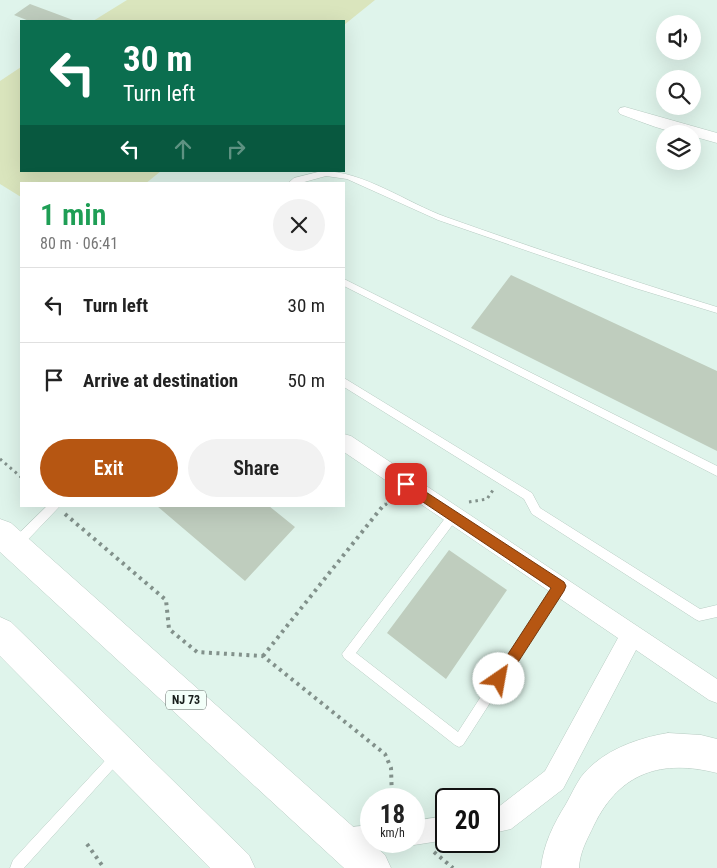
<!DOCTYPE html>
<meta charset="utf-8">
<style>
body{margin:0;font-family:"Roboto Condensed",sans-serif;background:#f2f2f2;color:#222;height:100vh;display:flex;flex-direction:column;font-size:19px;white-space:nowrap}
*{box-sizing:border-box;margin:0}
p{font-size:16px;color:#767676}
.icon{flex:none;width:28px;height:28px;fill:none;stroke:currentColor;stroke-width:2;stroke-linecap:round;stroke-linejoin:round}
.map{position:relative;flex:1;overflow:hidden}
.drawer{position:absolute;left:20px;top:182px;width:325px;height:325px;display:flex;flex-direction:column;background:#fff;border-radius:0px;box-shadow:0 5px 20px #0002}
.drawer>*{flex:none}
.top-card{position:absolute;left:20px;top:20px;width:325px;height:152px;border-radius:0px;box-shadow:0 5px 20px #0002;background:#0b6e4f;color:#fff;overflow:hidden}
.buttons{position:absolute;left:656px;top:15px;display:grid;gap:10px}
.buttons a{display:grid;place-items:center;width:45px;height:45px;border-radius:50%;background:#fff;box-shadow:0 5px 20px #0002;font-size:25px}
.speed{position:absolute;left:360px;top:788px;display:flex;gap:10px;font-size:25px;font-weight:700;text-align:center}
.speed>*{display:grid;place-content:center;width:65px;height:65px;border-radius:50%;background:#fff;box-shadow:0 5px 20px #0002;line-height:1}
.speed small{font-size:12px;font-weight:400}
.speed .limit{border:2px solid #111;border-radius:8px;background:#fff;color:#111}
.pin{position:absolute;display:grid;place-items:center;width:42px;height:42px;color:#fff;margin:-21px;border-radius:10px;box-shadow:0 2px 8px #0006}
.me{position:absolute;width:55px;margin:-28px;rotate:33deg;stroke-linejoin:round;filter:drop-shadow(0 0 4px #0008)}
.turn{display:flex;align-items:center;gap:18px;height:105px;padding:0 20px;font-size:22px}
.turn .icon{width:65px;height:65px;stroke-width:2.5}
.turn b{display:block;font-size:35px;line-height:42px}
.lanes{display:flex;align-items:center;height:48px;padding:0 20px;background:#0003;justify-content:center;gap:25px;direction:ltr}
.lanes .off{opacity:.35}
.round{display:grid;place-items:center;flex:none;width:52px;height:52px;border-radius:26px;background:#f2f2f2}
.overview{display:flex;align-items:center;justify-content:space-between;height:85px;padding:0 20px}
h1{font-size:30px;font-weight:600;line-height:38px;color:#1e9e55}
.action{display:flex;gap:10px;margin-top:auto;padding:10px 20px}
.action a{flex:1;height:58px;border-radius:30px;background:#b65612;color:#fff;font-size:20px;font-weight:600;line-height:58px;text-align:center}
.action a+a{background:#f2f2f2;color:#222}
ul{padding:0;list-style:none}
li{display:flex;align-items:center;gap:15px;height:75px;padding:0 20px;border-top:1px solid #e0e0e0}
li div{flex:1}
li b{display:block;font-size:19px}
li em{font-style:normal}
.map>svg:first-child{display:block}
.green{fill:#dae5bd}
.building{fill:#bfcdbe}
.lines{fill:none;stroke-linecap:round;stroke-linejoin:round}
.service-casing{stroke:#b8ccc3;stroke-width:1}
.minor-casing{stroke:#b8ccc3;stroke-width:1}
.trunk-casing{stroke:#b8ccc3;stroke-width:1}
.path-far1{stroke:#82918b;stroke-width:3;stroke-dasharray:2.5 4;stroke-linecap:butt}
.path{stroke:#82918b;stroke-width:4;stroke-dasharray:3 4.5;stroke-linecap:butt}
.service{fill:#fff;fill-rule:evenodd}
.minor{fill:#fff;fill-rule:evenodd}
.trunk{fill:#fff;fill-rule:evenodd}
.route{fill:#b65612;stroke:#76380c}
.labels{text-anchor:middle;stroke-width:4;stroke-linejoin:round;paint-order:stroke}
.shield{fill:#f3fff9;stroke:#59625e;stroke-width:1}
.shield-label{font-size:12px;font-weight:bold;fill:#171e1b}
</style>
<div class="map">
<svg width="717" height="868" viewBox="0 0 717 868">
<rect width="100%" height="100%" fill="#dff4eb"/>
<!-- green -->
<path class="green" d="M127,0H375L344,25V21H93Z
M21,67V171H161L145,184H21V197L0,184V81Z"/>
<!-- building -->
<path class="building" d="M30,4L73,20V21H29L14,15Z
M511,275L717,371V451L471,328Z
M157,506H269L295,527L245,581Z
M449,550L507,590L446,679L387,633Z"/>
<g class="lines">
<defs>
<path id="service" d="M322,171C364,171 407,203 446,217C536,249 626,279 717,307V313L635,288L438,220L347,179L326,176L297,184H287L294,178Z
M344,279L717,466V476L344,286Z
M344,378L532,493L540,508L700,609L717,605V617L699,621L695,619L532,514L524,499L344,387Z
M47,506H60L19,549L15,550L11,549L10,545L11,541Z
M453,511L457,513L458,516L457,519L356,653L458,732L555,582L559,581L563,582L565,586L463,745L459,747L455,745L344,658L342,654L449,513Z
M118,749L122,751L124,755L122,759L24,868H10L13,860L114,751Z"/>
<path id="minor" d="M625,107L717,133V143L692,136V134C668,134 643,122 620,114L618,111L620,108Z
M344,434L351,436L717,679V703L709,700L636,650L563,789L511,829L489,834V810L497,808L545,771L618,638L344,452Z
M446,816V840L414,845L405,842L414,841V821Z
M371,825V841H382L380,846C366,852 347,855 333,849L330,840L333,831L342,828Z"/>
<path id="trunk" d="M0,519L11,523L385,855L391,868H344L0,552Z
M0,617L11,622L249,855L255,868H210L0,656Z
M668,733L701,735L717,739V773C662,759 620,772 594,825C587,840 580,851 579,868H541C543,845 554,823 566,804C571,795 575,786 581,777C601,751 637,738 668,733Z"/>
</defs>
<!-- service casing -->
<use href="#service" class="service-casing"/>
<!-- minor casing -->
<use href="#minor" class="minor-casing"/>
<!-- trunk casing -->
<use href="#trunk" class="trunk-casing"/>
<!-- path-far1 -->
<path class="path-far1" d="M0,459L21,477
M469,502L487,499L493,490
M385,505L394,499"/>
<!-- path -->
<path class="path" d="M65,514L166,600L169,629L197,652L263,656L385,754L391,768L392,799
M263,656L382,507L386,504
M87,844L104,868
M434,852L453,868"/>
<!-- service -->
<use href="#service" class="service"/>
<!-- minor -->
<use href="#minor" class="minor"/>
<!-- trunk -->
<use href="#trunk" class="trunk"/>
</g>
<!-- route -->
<path class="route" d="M406,479L564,582L566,586L564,591L504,684L499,686L495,684L493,679L495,674L551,588L402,488L400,484L402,480Z"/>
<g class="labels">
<!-- shield labels -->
<rect class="shield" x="166" y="690.5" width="40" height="19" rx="4"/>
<g class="shield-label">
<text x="186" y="704">NJ 73</text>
</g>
</g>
</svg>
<div class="buttons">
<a><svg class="icon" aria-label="sound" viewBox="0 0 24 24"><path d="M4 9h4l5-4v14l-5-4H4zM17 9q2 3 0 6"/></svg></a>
<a><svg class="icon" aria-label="search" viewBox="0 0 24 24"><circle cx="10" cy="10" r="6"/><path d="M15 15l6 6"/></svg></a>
<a><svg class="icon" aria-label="layers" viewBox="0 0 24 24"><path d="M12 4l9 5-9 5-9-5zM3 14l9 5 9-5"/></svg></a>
</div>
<div class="speed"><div>18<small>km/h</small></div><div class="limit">20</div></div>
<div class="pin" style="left:406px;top:484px;background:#d93025"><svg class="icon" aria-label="arrive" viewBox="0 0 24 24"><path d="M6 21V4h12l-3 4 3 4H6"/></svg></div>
<svg class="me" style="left:499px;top:679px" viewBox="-20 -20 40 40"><circle r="19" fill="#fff"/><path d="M0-13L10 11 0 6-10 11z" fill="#b65612"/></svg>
<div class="top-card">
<div class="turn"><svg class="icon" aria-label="left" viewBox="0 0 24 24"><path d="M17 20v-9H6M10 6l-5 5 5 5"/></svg><div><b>30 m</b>Turn left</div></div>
<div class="lanes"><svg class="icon" aria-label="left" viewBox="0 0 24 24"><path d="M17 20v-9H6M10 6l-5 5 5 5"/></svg><svg class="icon off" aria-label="ahead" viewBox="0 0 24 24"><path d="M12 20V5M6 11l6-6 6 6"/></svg><svg class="icon off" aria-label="right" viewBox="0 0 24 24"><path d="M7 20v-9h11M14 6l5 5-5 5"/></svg></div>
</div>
<section class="drawer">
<div class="overview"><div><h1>1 min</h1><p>80 m · 06:41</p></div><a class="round"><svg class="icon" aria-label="close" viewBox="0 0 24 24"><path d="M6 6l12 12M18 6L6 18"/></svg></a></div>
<ul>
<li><svg class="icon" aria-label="left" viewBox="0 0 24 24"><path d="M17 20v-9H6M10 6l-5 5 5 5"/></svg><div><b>Turn left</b></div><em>30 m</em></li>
<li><svg class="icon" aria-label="arrive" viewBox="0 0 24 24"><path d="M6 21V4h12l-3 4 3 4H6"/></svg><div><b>Arrive at destination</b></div><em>50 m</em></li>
</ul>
<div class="action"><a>Exit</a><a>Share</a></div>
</section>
</div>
